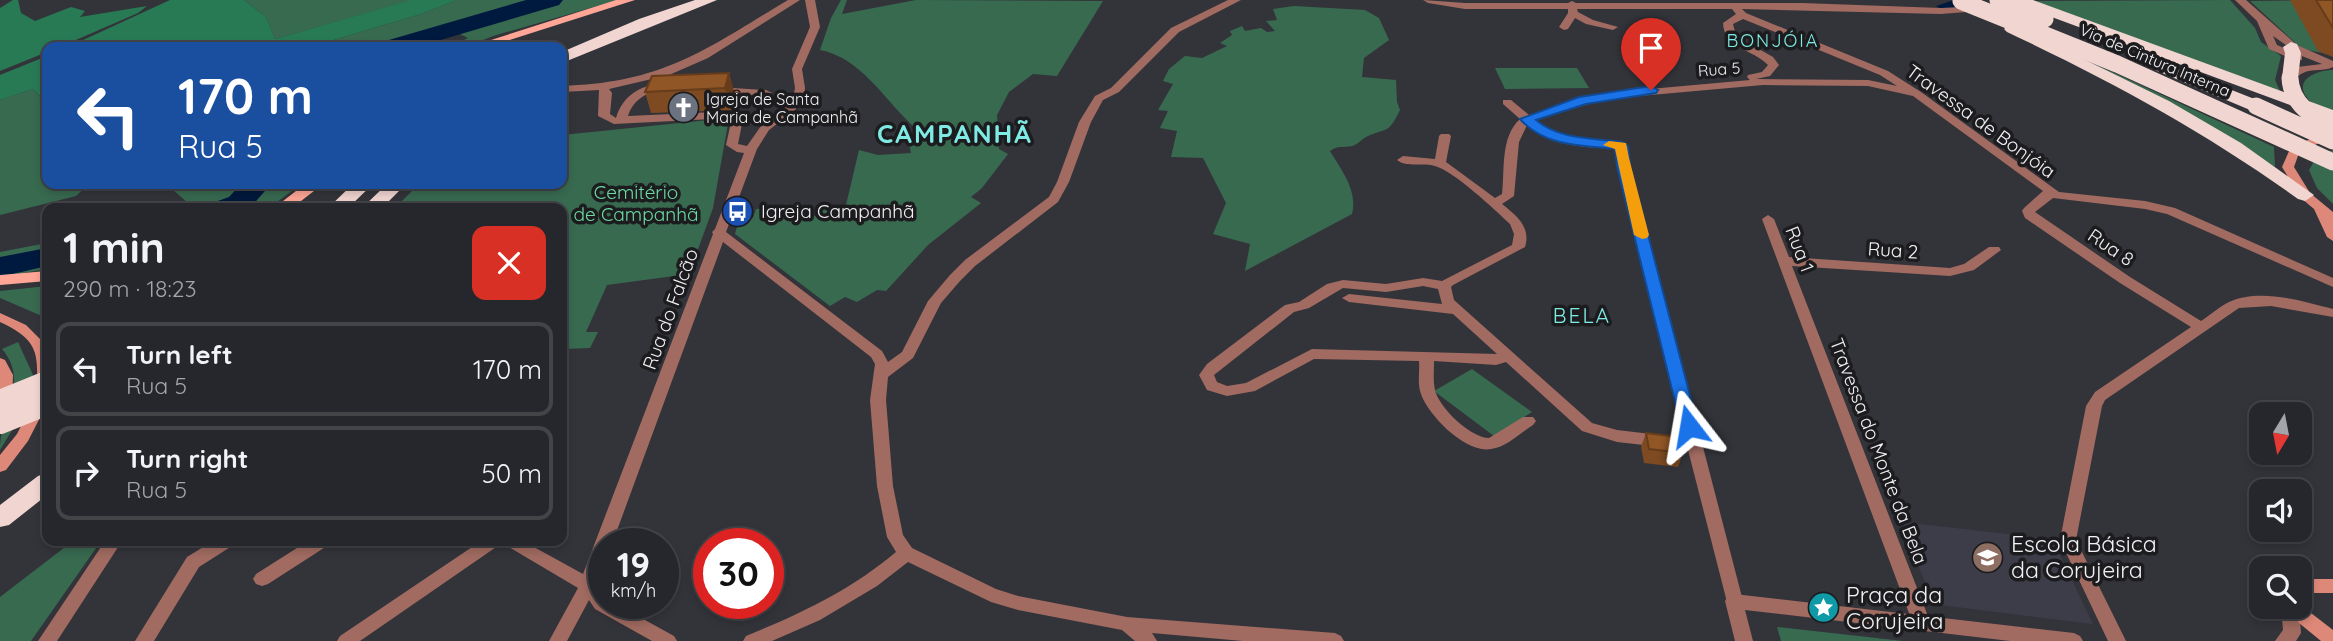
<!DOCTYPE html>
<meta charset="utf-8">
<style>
body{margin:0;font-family:Quicksand,sans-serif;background:#323338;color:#f1f3f6;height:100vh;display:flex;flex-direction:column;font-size:26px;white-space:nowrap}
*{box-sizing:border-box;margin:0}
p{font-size:23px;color:#a4a5a9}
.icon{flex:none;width:38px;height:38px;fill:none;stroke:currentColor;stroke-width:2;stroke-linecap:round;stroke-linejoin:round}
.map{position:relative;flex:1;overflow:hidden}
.drawer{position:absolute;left:42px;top:203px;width:525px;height:343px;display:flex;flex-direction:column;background:#26272c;border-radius:14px;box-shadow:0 4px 10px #0003,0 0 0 2px #424448}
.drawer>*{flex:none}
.banner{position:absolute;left:42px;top:42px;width:525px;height:147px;border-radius:14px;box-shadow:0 4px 10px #0003,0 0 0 2px #424448;background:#1a4fa0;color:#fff;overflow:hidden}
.needle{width:46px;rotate:190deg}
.tools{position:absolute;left:2249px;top:402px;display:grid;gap:14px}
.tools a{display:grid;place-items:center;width:63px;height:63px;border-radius:14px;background:#26272c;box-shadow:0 4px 10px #0003,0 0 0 2px #424448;font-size:35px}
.speed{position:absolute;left:588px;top:528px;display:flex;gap:14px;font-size:35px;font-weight:700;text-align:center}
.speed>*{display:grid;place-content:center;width:91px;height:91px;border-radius:50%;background:#26272c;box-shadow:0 4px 10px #0003,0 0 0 2px #424448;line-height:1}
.speed small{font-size:18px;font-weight:400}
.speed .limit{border:10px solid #d22;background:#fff;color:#111}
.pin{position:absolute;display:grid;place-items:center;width:60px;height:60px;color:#fff;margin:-72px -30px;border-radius:50% 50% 50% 0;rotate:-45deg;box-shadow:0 0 7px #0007}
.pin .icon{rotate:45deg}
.me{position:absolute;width:77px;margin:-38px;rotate:346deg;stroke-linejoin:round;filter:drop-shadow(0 0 5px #0008)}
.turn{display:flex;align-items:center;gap:24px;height:147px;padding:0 21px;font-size:32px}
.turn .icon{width:91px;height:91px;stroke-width:2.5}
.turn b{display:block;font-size:49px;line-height:60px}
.round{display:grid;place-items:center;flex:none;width:74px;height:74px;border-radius:14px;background:#323338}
.overview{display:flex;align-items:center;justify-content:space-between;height:119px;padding:0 21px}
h1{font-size:42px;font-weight:700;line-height:52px}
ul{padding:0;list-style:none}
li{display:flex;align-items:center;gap:21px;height:94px;margin:0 14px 10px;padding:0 7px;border:4px solid #424448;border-radius:14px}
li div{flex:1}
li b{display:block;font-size:26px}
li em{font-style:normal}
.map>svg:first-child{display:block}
.built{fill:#3c3d49}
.green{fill:#386a50}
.forest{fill:#287a55}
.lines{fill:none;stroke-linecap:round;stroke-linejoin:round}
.canal{fill:#00193e;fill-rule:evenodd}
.river{fill:#00193e;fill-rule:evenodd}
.minor{fill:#a16b61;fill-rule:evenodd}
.tertiary{fill:#a16b61;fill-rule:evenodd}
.secondary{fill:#de8879;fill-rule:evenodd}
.primary{fill:#ffa696;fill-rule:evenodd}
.motorway{fill:#f1d5d0;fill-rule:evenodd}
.motorway-bridge-far1{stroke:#f1d5d0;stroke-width:17}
.motorway-bridge{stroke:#f1d5d0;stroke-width:24}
.wall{fill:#7d4a21}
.shaded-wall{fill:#663c1b}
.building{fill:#915626;stroke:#663c1b;stroke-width:2}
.route{fill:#1a73e8;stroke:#114b97;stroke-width:2}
.slow{fill:#f59e0b}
.labels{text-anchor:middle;stroke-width:7;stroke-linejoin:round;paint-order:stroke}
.far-street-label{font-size:16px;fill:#f1f1f5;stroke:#1c1c1f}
.far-poi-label{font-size:16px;fill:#f1f1f5;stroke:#1c1c1f;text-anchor:start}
.far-neighbourhood-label{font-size:18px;letter-spacing:2px;fill:#7feae4;stroke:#1c1c1f}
.street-label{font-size:19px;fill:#f1f1f5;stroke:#1c1c1f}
.park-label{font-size:19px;fill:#6cdaa3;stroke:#1c1c1f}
.poi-label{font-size:19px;fill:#f1f1f5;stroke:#1c1c1f;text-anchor:start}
.neighbourhood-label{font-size:21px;letter-spacing:2px;fill:#7feae4;stroke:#1c1c1f}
.near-poi-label{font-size:23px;fill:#f1f1f5;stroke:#1c1c1f;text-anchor:start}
.district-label{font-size:26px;font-weight:bold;letter-spacing:2px;fill:#7feae4;stroke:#1c1c1f}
</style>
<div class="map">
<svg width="2333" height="641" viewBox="0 0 2333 641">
<rect width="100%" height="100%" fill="#33343a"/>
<!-- built -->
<path class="built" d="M1902,522L2052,539L2093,624L1933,604Z"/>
<!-- green -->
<path class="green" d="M244,0H413L275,39L266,17Z
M457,0H618L493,36L466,47H450L468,38L458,33L408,47H310L421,14Z
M841,0H847L842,14L916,0L1103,1L1057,76L1033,74L1009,92L997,115L999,149L1008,154L982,188L971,197L981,203L928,245L886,291L877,290L857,302L845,297L830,306L735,234L739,219L753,218L756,209L801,207L799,217L818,216L820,206L846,205L859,150L878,155L911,153L909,143L916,133L912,125C883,98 861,58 820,50L831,18Z
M2230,0L2255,28L2261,42L2281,56L2275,80L2281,93L2033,1Z
M2333,0V55L2302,49L2250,1Z
M1294,6L1365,10L1379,18L1389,40L1364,58L1362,77L1396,80L1397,102L1400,110C1388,135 1387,127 1366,137C1361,140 1357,145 1352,146C1342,148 1338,145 1330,151C1342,171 1358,191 1352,214L1245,271L1250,244L1213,234L1226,203L1203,158L1171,157L1177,131L1160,128L1168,111L1158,110L1173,84L1163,81L1169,69L1185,56L1202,58L1227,46L1220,43L1232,35L1230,31L1242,26L1245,31L1261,28L1267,32L1275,31L1266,21L1277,20L1273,9Z
M2093,63L2274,147L2275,167Z
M1495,68H1577L1589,88L1505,89Z
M2333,70V114C2325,110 2314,106 2308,99C2292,80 2317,70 2333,70Z
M33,89L47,104V184H89L76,196L0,215V100Z
M729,118L713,208L689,274L607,285L586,332H598L590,348L562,349V208H395L419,184H562V135Z
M2333,150V204L2317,188L2309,170L2317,156Z
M166,184H301L269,208H178L187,202Z
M47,243V269L0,277V252Z
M47,286V322L42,316L0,298V291Z
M18,342L33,375L17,422L0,450C0,413 30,381 2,349Z
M1472,369L1532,412L1494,436L1434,391Z
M73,541H101L31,641H0V597Z
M1777,627L1903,641H1781Z"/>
<!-- forest -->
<path class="forest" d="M13,0H18L21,13L35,21L71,7L85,11L80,17L147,6L138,13L62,46L47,47V52L0,71V8Z
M170,0H244L266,17L275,39L411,0H457L421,14L310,47H68Z
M47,56V99L42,98L33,89L0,100V75Z"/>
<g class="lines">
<!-- canal -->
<path class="canal" d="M1954,0H1983L1981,3L1943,10L1936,6Z"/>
<!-- river -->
<path class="river" d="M526,0H563L559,5L417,47H379L382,42Z
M241,184H271L250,208H211L215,202L229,197Z
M47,248V266L0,277V257Z"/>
<!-- minor -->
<path class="minor" d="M788,0H800L708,58L669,75L609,89L612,93L610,114L616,118C623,95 640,86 662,83L667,86L666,88C648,92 634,98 628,116L738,111L744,114L738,144L747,146L761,126L786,107L793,99L795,88L792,69L810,27L805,0H815L820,27L802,69L805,88L804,99L794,111L769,130L757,149L726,232L882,351L888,362L902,352L928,301L950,275L965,260L1049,197L1057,182L1079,122L1095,96L1111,88L1171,28L1228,0H1241L1179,32L1119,92L1103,100L1091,122L1069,182L1058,202L975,266L960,281L941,303L913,358L888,377L886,400L893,486L903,535L912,548L996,589L1018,596L1127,617L1335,633L1341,636L1344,641H1243L1152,633L1157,641H1135L1122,630L1018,610L991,602L908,562L877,586L820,620L772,641H743L746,636C800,614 851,590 896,552L887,537L877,486L870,400L875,364L871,357L723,242L612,544H604V566L597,584L604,594V604H616L674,636L677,641H652L595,609L589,600L567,641H549L578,588L502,543L360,641H337L340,636L481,541H523L583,574L713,234L712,232L715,229L744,153L737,152L726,145L732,118L614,124L598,116L599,90L562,92V86C663,83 705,50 788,0Z
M1423,0L1465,3H1568L1572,1L1576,3H1802L1941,8L1982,6L1984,8L1979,11L1941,14L1742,9L1746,13L1888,71L1921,92L2059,192L2145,201L2175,208L2333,278V287L2167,214L2145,209L2053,198L2035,212L2130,277L2201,321C2210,315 2219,307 2229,302C2260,288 2302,301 2333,309V317L2271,306L2239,308L2105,400L2102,406L2076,540L2126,641H2108L2060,540L2086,406L2095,392L2191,327L2120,283L2025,218L2022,211L2024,208L2043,191L1913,96L1868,86L1763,85L1606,99L1535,120C1558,142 1593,140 1622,142L1628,146L1630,166L1743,601L1740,606L1734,608L1728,606L1688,450L1617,442L1582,431L1506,362L1496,365L1434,361C1434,371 1433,381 1435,390C1439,408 1471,438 1489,438L1523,417H1533L1536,421L1533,425C1520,433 1507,447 1491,449C1466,454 1428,415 1421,394C1417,383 1420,371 1419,361L1314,359L1255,391L1227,396L1207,390L1199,375L1207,364L1285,305L1299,302L1327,284L1343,280L1386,284L1423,278L1442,281L1512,245L1514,234L1510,224C1494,209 1455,172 1435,166C1423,162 1407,168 1397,160L1403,156L1435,159L1439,136L1441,134H1449L1451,136L1446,162L1495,198L1502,194C1505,170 1500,137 1520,119L1503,104V100H1511L1529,115L1605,93L1750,80L1747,77L1748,75L1762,72L1768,65C1753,49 1724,49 1723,23L1736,14L1732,9H1577L1578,12L1593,20L1618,27L1613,30L1586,24L1575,18L1568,29L1564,30L1559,27L1568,13V9H1465L1428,3ZM1743,19L1880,75L1897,86L1868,80L1756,79L1770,76L1779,65L1773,57L1736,36L1733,24ZM1527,125C1550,147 1586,147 1616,149L1618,166L1685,438L1617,430L1592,423L1454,300L1451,287L1453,285L1525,247C1531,227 1517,216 1502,204L1514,196L1519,142ZM1423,286L1438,289L1442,304L1349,294L1342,298L1349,302L1453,314L1497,354L1312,349L1246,383L1227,386L1217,382L1214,375L1294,312L1309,308L1343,288L1386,292Z
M717,87L766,90L772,93L766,96L713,92V88Z
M1768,215L1774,219L1789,257L1950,268L1964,264L1989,247H1999L2001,250L1974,270L1950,276L1792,266L1931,624L1928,629L1922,631L1916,629L1913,624L1762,219Z
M105,541H122L57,641H38Z
M213,541H234L232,546L199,567L154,641H135L187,557Z
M308,541H329L327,546L268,584L262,586L256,584L253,579L256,574Z"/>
<!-- tertiary -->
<path class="tertiary" d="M2235,0H2246L2297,45L2333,61V67C2324,72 2312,68 2303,73C2295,77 2295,81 2286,80V76L2297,67L2322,64L2302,56V60H2294L2269,49L2257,21ZM2273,36L2300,55L2277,45Z
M1734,594L2074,633L2080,636L2083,641H2010L1745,610L1753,641H1735L1725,601L1728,596Z
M2281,607H2299L2301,633L2296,641H2275L2283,630Z"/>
<!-- secondary -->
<path class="secondary" d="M2333,135V141L2317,144L2299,153L2294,167L2310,193L2333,212V241L2327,237L2314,209L2301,198L2282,167L2290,149L2310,139Z
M0,313L26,325L46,345L47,394H39L37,390C38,351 38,340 0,322Z
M0,358L5,360L13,375L12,405L9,409H0Z
M37,403L42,404L45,408L28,441L6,470L0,472V455L17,434L32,404Z
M2300,579H2333V593H2300Z
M2300,600L2304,602L2311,613L2333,630V641H2321L2299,623L2289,607H2300Z"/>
<!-- primary -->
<path class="primary" d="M616,0H635L488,47H469Z
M305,184H323L292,208H274Z
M47,271V281L0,285V275Z"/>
<!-- motorway -->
<path class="motorway" d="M695,0H717L562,63V52L639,19Z
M2012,0H2033L2333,110V121L2014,3Z
M2012,24L2169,101L2241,143L2314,195L2305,201L2298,199C2207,133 2109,80 2007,32L2004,29L2007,26Z
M2291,42L2297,44L2301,53L2298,78L2290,83L2282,78L2285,53L2283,47Z
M2161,62L2262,102L2264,106L2262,110H2250L2155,70L2153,67Z
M353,184H373L348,208H328Z
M387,184H406L382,208H362Z
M47,473V495L9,525L0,527V505L38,476Z"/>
<!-- motorway-bridge-far1 -->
<path class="motorway-bridge-far1" d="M1998,0L2045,19
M1961,1L2117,64L2333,162
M2290,78C2291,104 2313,117 2333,129
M2256,106L2333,141"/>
<!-- motorway-bridge -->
<path class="motorway-bridge" d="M0,402L47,383
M0,422L47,403"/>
</g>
<!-- wall -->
<path class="wall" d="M2290,0H2333V57L2318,51Z
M729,73L735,95L731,110L651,113L645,92Z
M1646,433L1683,453L1678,467L1644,463L1641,447Z"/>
<!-- shaded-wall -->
<path class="shaded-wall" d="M729,73L735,95L731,110L725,88Z"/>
<!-- building -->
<path class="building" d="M2316,0H2333V29V28Z
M729,73L725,88L645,92L652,76Z
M1646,433L1679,437L1683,453L1649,449Z"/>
<!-- route -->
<path class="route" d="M1651,86L1658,90L1656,93L1586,104L1536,120C1560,140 1592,138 1622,142L1628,146L1630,166L1698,426L1689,432L1681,426L1617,166L1615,149C1581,145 1545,147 1520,119L1579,97Z"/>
<!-- slow -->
<path class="slow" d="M1609,141L1626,143L1629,158L1649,235L1647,238L1642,239L1634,235L1615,149L1603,145Z"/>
<!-- icons -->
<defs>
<symbol id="church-disc" viewBox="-11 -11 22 22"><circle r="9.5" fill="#6b7280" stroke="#1c1c1f"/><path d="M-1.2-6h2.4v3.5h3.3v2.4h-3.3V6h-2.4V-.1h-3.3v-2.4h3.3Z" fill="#fff"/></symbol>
<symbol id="bus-disc" viewBox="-11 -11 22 22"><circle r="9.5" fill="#1a4fb4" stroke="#1c1c1f"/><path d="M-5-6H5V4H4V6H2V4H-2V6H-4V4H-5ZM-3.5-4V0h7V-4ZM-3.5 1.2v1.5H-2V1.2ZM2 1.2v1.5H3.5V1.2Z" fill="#fff"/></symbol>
<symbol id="school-disc" viewBox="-11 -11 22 22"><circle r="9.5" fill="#8d6e63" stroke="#1c1c1f"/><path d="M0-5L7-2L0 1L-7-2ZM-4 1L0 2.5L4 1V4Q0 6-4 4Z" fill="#fff"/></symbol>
<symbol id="sight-disc" viewBox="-11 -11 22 22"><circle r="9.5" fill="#0f9aa8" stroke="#1c1c1f"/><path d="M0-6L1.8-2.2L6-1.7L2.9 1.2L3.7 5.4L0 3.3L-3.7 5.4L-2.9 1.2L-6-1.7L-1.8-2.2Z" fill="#fff"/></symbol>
</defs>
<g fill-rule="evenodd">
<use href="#church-disc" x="666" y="90" width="35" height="35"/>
<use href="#bus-disc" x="720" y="194" width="35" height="35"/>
<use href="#school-disc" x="1970" y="540" width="35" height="35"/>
<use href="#sight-disc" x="1806" y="590" width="35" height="35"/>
</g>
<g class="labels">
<!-- far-street labels -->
<g class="far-street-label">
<text transform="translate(2155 60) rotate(23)" y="6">Via de Cintura Interna</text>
<text transform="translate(1719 69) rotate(-4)" y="6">Rua 5</text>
</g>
<!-- far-poi labels -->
<g class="far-poi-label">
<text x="706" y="105">Igreja de Santa<tspan x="706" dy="18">Maria de Campanhã</tspan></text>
</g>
<!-- far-neighbourhood labels -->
<g class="far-neighbourhood-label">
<text x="1773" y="47">BONJÓIA</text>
</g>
<!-- street labels -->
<g class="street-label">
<text transform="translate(1981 121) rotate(36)" y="7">Travessa de Bonjóia</text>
<text transform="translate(2111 247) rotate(34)" y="7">Rua 8</text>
<text transform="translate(1800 249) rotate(69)" y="7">Rua 1</text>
<text transform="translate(1893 250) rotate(4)" y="7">Rua 2</text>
<text transform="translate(670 309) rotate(-70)" y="7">Rua do Falcão</text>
<text transform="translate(1879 451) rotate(69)" y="7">Travessa do Monte da Bela</text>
</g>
<!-- park labels -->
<g class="park-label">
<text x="636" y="199">Cemitério<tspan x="636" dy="22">de Campanhã</tspan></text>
</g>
<!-- poi labels -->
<g class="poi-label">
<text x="761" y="218">Igreja Campanhã</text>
</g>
<!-- neighbourhood labels -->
<g class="neighbourhood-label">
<text x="1582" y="323">BELA</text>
</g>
<!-- near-poi labels -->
<g class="near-poi-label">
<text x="2011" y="552">Escola Básica<tspan x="2011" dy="26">da Corujeira</tspan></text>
<text x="1846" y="603">Praça da<tspan x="1846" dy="26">Corujeira</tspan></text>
</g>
<!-- district labels -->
<g class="district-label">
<text x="955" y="143">CAMPANHÃ</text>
</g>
</g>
</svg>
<div class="tools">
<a><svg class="needle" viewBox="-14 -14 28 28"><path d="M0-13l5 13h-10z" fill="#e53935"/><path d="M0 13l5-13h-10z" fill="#a4a5a9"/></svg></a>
<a><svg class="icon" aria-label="sound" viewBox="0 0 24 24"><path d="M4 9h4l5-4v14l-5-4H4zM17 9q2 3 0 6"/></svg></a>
<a><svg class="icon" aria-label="search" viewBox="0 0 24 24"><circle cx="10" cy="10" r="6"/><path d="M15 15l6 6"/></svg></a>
</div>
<div class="speed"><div>19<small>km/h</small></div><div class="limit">30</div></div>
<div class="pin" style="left:1651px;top:90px;background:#d93025"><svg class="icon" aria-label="arrive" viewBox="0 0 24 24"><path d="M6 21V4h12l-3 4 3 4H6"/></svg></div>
<svg class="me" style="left:1689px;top:426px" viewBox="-20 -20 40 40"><path d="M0-17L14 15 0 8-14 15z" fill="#1a73e8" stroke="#fff" stroke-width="4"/></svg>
<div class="banner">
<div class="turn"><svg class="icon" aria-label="left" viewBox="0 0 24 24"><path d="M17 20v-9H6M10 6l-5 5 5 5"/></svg><div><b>170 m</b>Rua 5</div></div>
</div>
<section class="drawer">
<div class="overview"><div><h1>1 min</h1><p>290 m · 18:23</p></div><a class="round" style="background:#d93025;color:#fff"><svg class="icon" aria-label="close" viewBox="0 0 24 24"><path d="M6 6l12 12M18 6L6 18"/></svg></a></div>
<ul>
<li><svg class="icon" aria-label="left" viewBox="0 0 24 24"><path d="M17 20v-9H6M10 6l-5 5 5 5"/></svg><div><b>Turn left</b><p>Rua 5</p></div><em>170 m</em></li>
<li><svg class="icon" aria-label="right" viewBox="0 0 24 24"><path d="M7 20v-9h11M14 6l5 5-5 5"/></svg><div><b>Turn right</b><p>Rua 5</p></div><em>50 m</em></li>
</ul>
</section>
</div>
